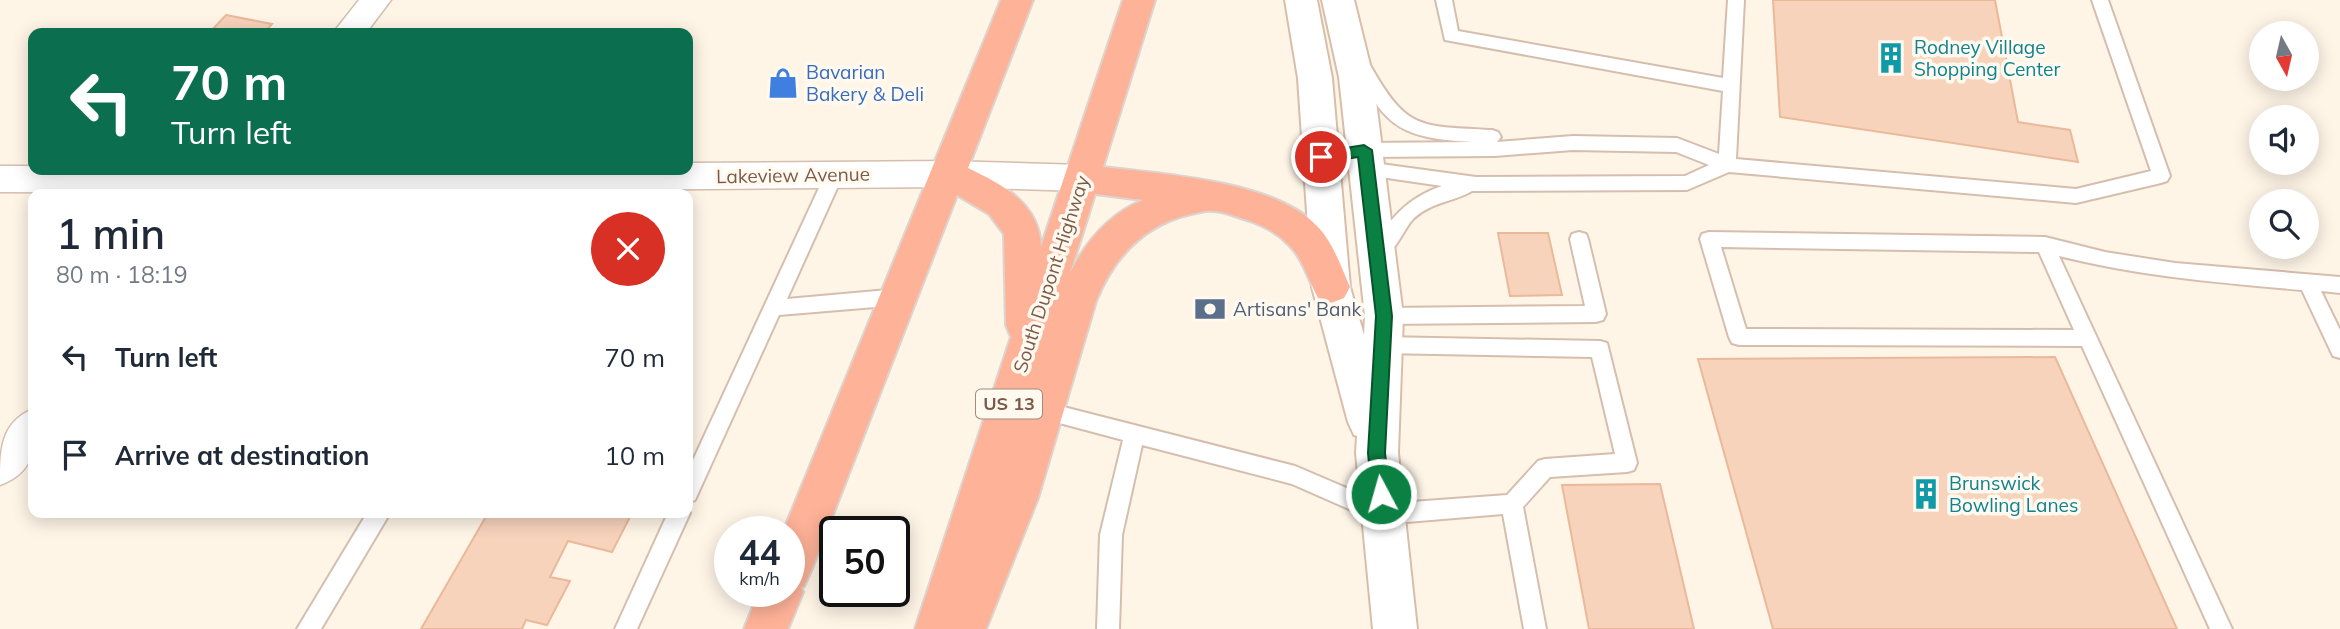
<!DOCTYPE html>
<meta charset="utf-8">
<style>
body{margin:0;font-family:Mulish,sans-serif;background:#f2f2f3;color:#1f2937;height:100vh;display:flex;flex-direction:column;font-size:26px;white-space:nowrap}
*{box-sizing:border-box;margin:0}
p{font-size:23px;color:#747a83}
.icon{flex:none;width:38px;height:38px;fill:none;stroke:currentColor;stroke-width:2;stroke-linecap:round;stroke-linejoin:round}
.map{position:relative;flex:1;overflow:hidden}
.drawer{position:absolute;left:28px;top:189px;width:665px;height:329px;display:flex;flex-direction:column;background:#fff;border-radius:14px;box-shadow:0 4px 18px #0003}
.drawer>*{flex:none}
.banner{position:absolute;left:28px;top:28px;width:665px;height:147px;border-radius:14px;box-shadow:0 4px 18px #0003;background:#0b6e4f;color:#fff;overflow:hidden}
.needle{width:46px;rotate:172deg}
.fabs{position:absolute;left:2249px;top:21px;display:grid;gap:14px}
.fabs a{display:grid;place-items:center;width:70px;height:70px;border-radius:50%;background:#fff;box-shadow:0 4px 18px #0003;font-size:35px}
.speed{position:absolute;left:714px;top:516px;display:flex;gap:14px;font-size:35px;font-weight:700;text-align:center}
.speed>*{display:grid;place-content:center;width:91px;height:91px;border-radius:50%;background:#fff;box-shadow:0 4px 18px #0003;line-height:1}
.speed small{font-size:18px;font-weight:400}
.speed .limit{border:4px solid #111;border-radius:10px;background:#fff;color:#111}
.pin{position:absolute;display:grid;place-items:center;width:60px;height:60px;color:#fff;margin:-30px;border:4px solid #fff;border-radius:50%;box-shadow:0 2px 7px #0007}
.me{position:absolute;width:77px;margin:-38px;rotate:354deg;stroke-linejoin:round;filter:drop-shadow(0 0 5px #0008)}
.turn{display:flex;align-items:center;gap:24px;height:147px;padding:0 28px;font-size:32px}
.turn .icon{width:91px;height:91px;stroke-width:2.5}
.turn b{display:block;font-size:49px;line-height:60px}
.round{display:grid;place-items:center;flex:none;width:74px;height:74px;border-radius:37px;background:#f2f2f3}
.head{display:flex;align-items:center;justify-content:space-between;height:119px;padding:0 28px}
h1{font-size:42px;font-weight:600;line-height:52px}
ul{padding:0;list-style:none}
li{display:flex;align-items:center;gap:21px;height:98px;padding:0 28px}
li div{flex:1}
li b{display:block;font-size:26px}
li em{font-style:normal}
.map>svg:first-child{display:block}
.building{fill:#f7d3bc;stroke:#ebb89a;stroke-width:2}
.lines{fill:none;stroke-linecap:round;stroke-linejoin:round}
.lane-casing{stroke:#d5beae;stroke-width:4}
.street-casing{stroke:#d5beae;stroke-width:3}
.secondary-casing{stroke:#d8beaa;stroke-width:4}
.highway-casing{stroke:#ddd4cf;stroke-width:4}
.lane{fill:#fff;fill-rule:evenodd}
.street{fill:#fff;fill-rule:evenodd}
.secondary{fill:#fff;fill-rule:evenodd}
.highway{fill:#feb298;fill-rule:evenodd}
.route{fill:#0b8043;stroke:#07532c;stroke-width:2}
.labels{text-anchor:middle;stroke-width:7;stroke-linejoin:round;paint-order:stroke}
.shield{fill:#fff9ef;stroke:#a38a7a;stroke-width:2}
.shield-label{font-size:18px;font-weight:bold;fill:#7c5a48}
.culture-label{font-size:19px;fill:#0d838f;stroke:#fff9ef;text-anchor:start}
.shop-label{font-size:19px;fill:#366cbe;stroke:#fff9ef;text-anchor:start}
.street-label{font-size:19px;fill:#7c5a48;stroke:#fff9ef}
.service-label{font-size:19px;fill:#4e5e75;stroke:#fff9ef;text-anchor:start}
</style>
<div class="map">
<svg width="2340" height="629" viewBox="0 0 2340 629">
<rect width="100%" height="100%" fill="#fef5e7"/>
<!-- building -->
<path class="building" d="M1773,0H1995L2018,122L2070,130L2078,162L1780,117Z
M226,15L272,24L264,33H209Z
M1498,233H1548L1562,295L1510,296Z
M2055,357L2177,629H1773L1698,359Z
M1660,484L1694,629H1589L1562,485Z
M488,513H632L612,552L568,541L550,577L570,581L547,625L526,620L522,629H421Z"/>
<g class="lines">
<defs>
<path id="lane" d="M1436,0H1452L1458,31L1723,78L1728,0H1744L1736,159L2076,189L2151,171L2092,0H2108L2170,176L2167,181L2161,183L2076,203L1729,172L1687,190L1472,191C1453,202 1431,202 1413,219C1402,231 1391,264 1373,258L1371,253C1387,220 1407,198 1442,186L1353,173L1350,168L1353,163L1359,161L1476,177L1685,176L1709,165L1676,152L1573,150L1495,156L1365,157L1321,164L1315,162L1312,157L1315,152L1365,143L1472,142C1405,138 1386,130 1356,69L1358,65H1370C1407,131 1420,126 1492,130L1498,132L1501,137L1497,142L1573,136L1677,138L1719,154L1723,91L1445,40Z
M834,168L840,170L843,175L787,299L899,289L906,291L909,297L906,303L899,305L779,315L695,500L688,503V471L825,175L828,170Z
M1579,232L1586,234L1588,239L1606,314L1603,320L1596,322L1384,324L1377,322L1374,316L1377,310L1384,308L1585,306L1570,239L1572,234Z
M1709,232L2045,237L2105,252L2175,263L2340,277V293L2321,291L2340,330V358L2333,356L2302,290C2220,283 2139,276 2059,256L2232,629H2210L2082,346L1739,345L1732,343L1729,337L1700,239L1702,234ZM1721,247L2039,252L2074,330L1746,329Z
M1382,337L1600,341L1607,343L1637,463L1634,470L1627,472L1550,477L1523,507L1546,629H1524L1503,514L1383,524L1292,484L1142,445L1122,535L1119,629H1097L1100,535L1123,440L1037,417L1034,411L1037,405L1044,402L1295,466L1384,504L1507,495L1538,461L1545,459L1615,454L1592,357L1382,353L1375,351L1372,345L1375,339Z
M688,509L690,513L637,629H615L668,513H688Z
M367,513H390L321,629H297Z"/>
<path id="street" d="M359,0H391L366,33H333Z
M948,161L1082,165L1094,169L1099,178L1094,187L1082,191L948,187L234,193L0,192V166H33V170H688V163Z
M33,409C35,443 38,471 0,485C0,450 0,423 33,409Z"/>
<path id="secondary" d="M1285,0H1317L1332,78L1350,287L1364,335L1365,316L1339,77L1322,0H1354L1373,77L1403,316L1398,453L1417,629H1373L1356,453L1357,436L1354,435L1348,422L1312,287L1298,78Z"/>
<path id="highway" d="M1001,0H1033L968,168C1003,185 1039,203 1041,247L1123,0H1155L1103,167C1162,174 1275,181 1317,226C1333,242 1341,267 1350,287L1344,298L1331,303L1318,298C1309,281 1303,259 1290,246C1278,233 1261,224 1244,219C1234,216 1223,211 1212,211C1206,210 1198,213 1191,214C1143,225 1114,257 1096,301L1038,498L986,629H915L1011,337L1006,325L1004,234L989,214L957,195L811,571L804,586L801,587L803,592L788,629H744L759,592H789V532H783ZM1095,194L1143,200C1109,214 1087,240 1070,273Z"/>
</defs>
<!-- lane casing -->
<use href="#lane" class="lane-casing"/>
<!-- street casing -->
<use href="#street" class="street-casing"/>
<!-- secondary casing -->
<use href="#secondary" class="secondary-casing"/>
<!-- highway casing -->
<use href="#highway" class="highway-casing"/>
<!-- lane -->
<use href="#lane" class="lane"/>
<!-- street -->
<use href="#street" class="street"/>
<!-- secondary -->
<use href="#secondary" class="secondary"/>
<!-- highway -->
<use href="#highway" class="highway"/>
</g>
<!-- route -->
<path class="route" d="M1364,145L1372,150L1392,316L1385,453L1390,494L1387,500L1381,502L1375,500L1372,494L1368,453L1376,316L1358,157L1321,163L1314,157L1321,152Z"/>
<!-- icons -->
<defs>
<symbol id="building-bare" viewBox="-9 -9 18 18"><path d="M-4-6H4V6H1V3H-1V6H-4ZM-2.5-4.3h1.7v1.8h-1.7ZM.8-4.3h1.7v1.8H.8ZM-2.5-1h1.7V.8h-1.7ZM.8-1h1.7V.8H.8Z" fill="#0f9aa8" stroke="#fff9ef" stroke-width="2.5" paint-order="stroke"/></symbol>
<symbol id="shop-bare" viewBox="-9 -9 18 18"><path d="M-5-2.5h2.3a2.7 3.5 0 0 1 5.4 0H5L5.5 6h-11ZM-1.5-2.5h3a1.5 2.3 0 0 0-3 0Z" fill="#3f7fe0" stroke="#fff9ef" stroke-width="2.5" paint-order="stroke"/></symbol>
<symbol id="bank-bare" viewBox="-9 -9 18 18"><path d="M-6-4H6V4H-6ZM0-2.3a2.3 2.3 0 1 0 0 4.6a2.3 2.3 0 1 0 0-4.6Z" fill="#5c6f8a" stroke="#fff9ef" stroke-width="2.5" paint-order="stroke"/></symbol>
</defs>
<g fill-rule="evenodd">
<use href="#building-bare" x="1869" y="36" width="44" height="44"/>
<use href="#shop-bare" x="761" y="61" width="44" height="44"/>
<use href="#bank-bare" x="1188" y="287" width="44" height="44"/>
<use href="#building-bare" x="1904" y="472" width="44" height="44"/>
</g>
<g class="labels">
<!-- shield labels -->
<rect class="shield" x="976" y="389.5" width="66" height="29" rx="5"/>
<g class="shield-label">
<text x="1009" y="410">US 13</text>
</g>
<!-- culture labels -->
<g class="culture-label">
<text x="1914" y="54">Rodney Village<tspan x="1914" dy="22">Shopping Center</tspan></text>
<text x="1949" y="490">Brunswick<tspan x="1949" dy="22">Bowling Lanes</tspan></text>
</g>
<!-- shop labels -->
<g class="shop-label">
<text x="806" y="79">Bavarian<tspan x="806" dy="22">Bakery &amp; Deli</tspan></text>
</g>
<!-- street labels -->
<g class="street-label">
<text transform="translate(793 175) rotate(-1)" y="7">Lakeview Avenue</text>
<text transform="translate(1051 274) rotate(-72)" y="7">South Dupont Highway</text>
</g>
<!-- service labels -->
<g class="service-label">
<text x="1233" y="316">Artisans' Bank</text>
</g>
</g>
</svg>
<div class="fabs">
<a><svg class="needle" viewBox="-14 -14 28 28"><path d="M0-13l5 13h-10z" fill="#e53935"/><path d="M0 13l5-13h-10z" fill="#747a83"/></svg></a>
<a><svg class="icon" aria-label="sound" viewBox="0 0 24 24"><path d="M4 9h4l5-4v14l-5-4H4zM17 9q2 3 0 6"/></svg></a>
<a><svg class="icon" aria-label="search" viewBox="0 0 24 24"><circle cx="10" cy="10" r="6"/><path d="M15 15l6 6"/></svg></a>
</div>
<div class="speed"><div>44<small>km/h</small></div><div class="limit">50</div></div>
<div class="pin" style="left:1321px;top:157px;background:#d93025"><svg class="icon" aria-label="arrive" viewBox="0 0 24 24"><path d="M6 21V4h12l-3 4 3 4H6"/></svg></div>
<svg class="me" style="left:1381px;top:494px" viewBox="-20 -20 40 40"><circle r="17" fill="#0b8043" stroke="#fff" stroke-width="3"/><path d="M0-11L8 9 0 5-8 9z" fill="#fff"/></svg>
<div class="banner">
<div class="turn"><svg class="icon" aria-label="left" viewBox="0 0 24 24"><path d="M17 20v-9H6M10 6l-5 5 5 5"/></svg><div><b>70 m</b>Turn left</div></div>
</div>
<section class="drawer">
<div class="head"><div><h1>1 min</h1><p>80 m · 18:19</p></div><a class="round" style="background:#d93025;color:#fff"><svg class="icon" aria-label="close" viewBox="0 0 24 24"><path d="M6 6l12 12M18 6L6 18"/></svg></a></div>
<ul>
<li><svg class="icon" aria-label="left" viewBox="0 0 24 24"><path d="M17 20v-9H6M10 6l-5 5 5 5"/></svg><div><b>Turn left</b></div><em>70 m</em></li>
<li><svg class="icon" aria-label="arrive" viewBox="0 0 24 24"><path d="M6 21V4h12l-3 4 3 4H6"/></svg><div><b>Arrive at destination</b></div><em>10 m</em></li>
</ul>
</section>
</div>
